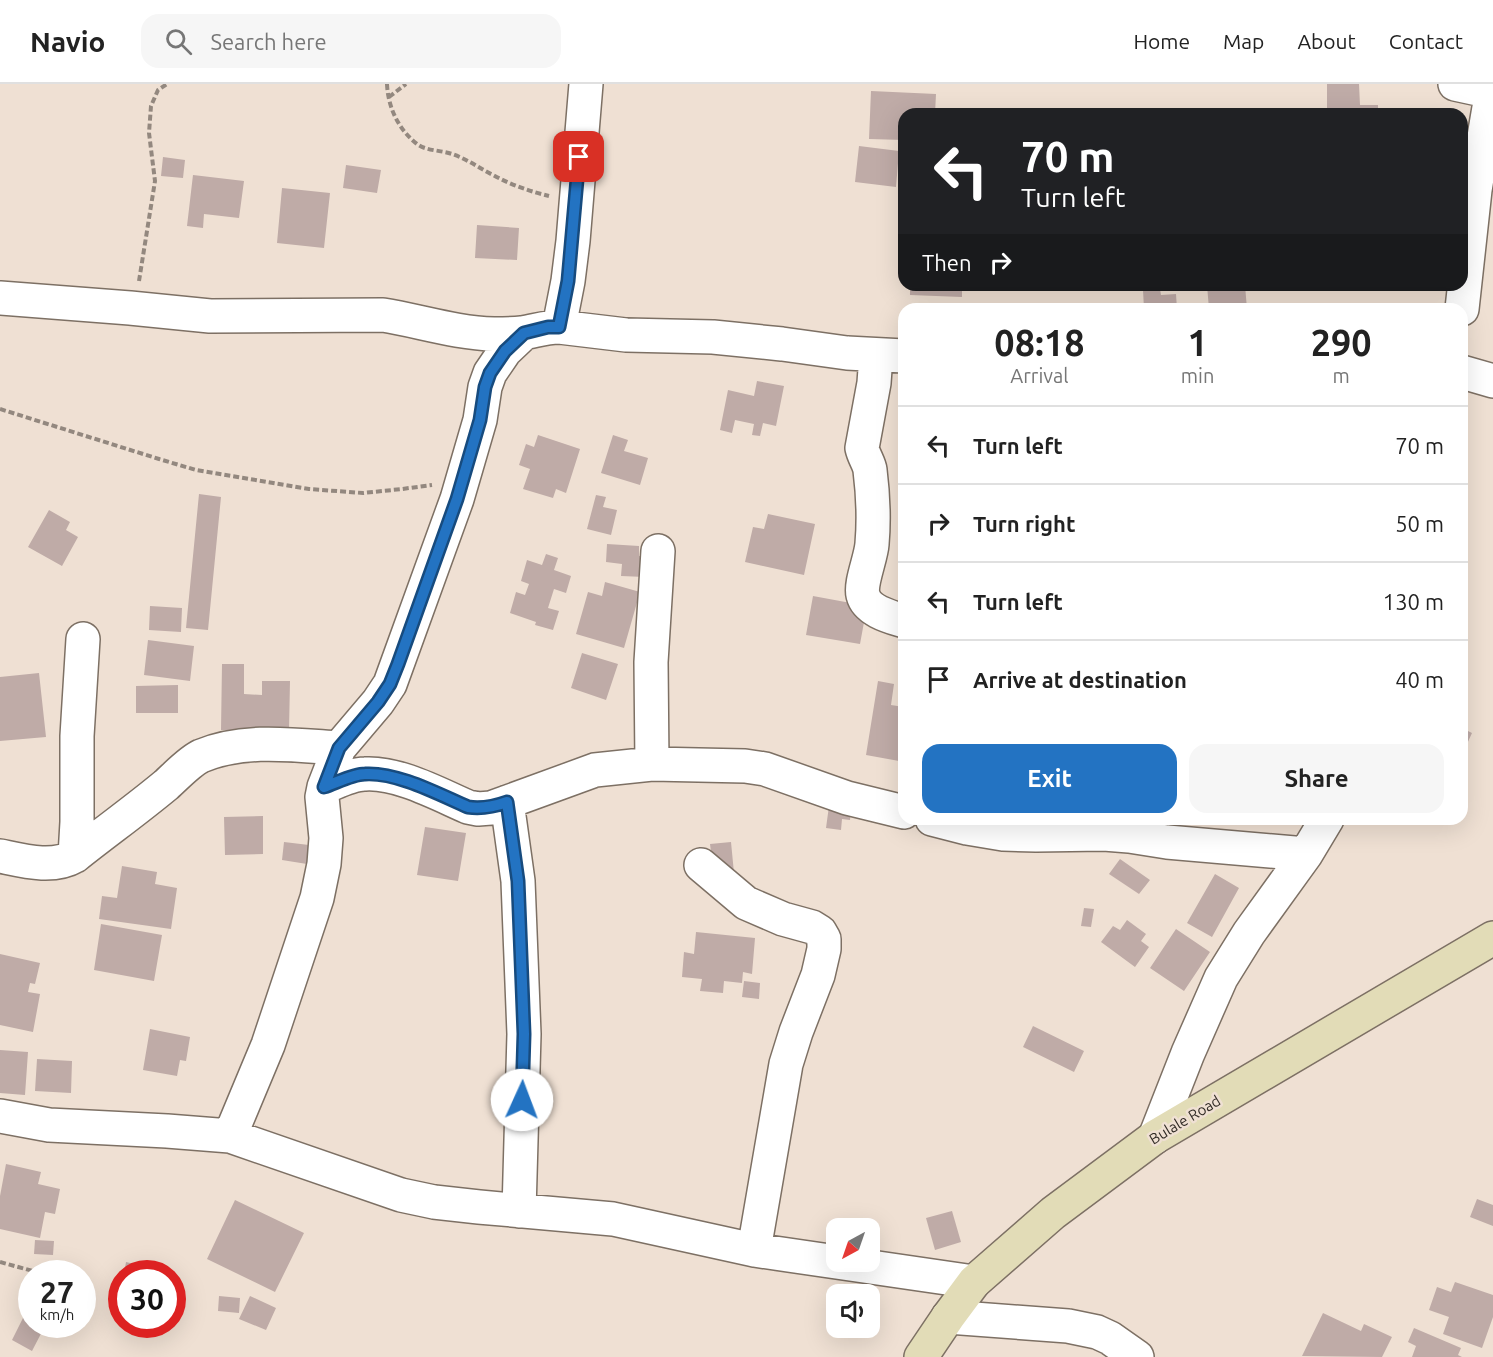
<!DOCTYPE html>
<style>
body{margin:0;font-family:Ubuntu,sans-serif;background:#f6f6f6;color:#222;height:100vh;display:flex;flex-direction:column;font-size:22px;white-space:nowrap}
*{box-sizing:border-box;margin:0}
p{font-size:20px;color:#767676}
.icon{flex:none;width:33px;height:33px;fill:none;stroke:currentColor;stroke-width:2;stroke-linecap:round;stroke-linejoin:round}
.map{position:relative;flex:1;overflow:hidden}
.side{position:absolute;left:898px;top:219px;width:570px;height:522px;display:flex;flex-direction:column;background:#fff;border-radius:18px;box-shadow:0 6px 24px #0002}
.side>*{flex:none}
.banner{position:absolute;left:898px;top:24px;width:570px;height:183px;border-radius:18px;box-shadow:0 6px 24px #0002;background:#202124;color:#fff;overflow:hidden}
.needle{width:39px;rotate:220deg}
.controls{position:absolute;left:826px;top:1134px;display:grid;gap:12px}
.controls a{display:grid;place-items:center;width:54px;height:54px;border-radius:12px;background:#fff;box-shadow:0 6px 24px #0002;font-size:30px}
.speed{position:absolute;left:18px;top:1176px;display:flex;gap:12px;font-size:30px;font-weight:700;text-align:center}
.speed>*{display:grid;place-content:center;width:78px;height:78px;border-radius:50%;background:#fff;box-shadow:0 6px 24px #0002;line-height:1}
.speed small{font-size:15px;font-weight:400}
.speed .limit{border:9px solid #d22;background:#fff;color:#111}
.pin{position:absolute;display:grid;place-items:center;width:51px;height:51px;color:#fff;margin:-26px;border-radius:12px;box-shadow:0 3px 9px #0006}
.me{position:absolute;width:66px;margin:-33px;rotate:2deg;stroke-linejoin:round;filter:drop-shadow(0 0 4px #0008)}
.turn{display:flex;align-items:center;gap:21px;height:126px;padding:0 24px;font-size:27px}
.turn .icon{width:78px;height:78px;stroke-width:2.5}
.turn b{display:block;font-size:42px;line-height:51px}
.then{display:flex;align-items:center;height:57px;padding:0 24px;background:#0003;gap:12px;font-size:22px}
.eta{display:flex;justify-content:space-evenly;align-items:center;height:102px;text-align:center}
.eta b{font-size:36px;font-weight:700;line-height:42px}
.button{display:flex;gap:12px;margin-top:auto;padding:12px 24px}
.button a{flex:1;height:69px;border-radius:18px;background:#2373c2;color:#fff;font-size:24px;font-weight:700;line-height:69px;text-align:center}
.button a+a{background:#f6f6f6;color:#222}
ul{padding:0;list-style:none}
li{display:flex;align-items:center;gap:18px;height:78px;padding:0 24px;border-top:2px solid #e0e0e0}
li div{flex:1}
li b{display:block;font-size:22px}
li em{font-style:normal}
header{display:flex;align-items:center;gap:36px;box-sizing:border-box;height:84px;padding:0 30px;background:#fff;border-bottom:2px solid #e0e0e0}
header strong{font-size:28px}
nav{display:flex;gap:33px;margin-inline-start:auto;font-size:21px}
.search{width:420px;height:54px;background:#f6f6f6;display:flex;align-items:center;gap:15px;box-sizing:border-box;padding:0 21px;border-radius:18px;color:#767676;font-size:22px}
.map>svg:first-child{display:block}
.building{fill:#bfaba7}
.lines{fill:none;stroke-linecap:round;stroke-linejoin:round}
.street-casing{stroke:#7d7064;stroke-width:36}
.secondary-casing{stroke:#7d7064;stroke-width:36}
.path{stroke:#93887f;stroke-width:4;stroke-dasharray:6 3;stroke-linecap:butt}
.street{stroke:#fff;stroke-width:33}
.secondary{stroke:#e2dcb7;stroke-width:33}
.route-casing{stroke:#174b7e;stroke-width:15}
.route{stroke:#2373c2;stroke-width:10}
.labels{text-anchor:middle;stroke-width:5;stroke-linejoin:round;paint-order:stroke}
.street-label{font-size:15px;fill:#312b26;stroke:#efe0d3}
</style>
<header>
<strong>Navio</strong>
<div class="search"><svg class="icon" aria-label="search" viewBox="0 0 24 24"><circle cx="10" cy="10" r="6"/><path d="M15 15l6 6"/></svg>Search here</div>
<nav><a>Home</a><a>Map</a><a>About</a><a>Contact</a></nav>
</header>
<div class="map">
<svg width="1493" height="1273" viewBox="0 0 1493 1273">
<rect width="100%" height="100%" fill="#efe0d3"/>
<!-- building -->
<path class="building" d="M1327,0H1359L1360,21H1378V30H1327Z
M871,7L936,10L935,30H904V56L869,55Z
M859,62L899,67L896,103L855,98Z
M163,73L185,76L183,94L161,92Z
M346,81L381,86L377,109L343,104Z
M193,91L244,97L239,134L204,130L203,144L187,142Z
M282,104L330,109L324,164L277,159Z
M477,141L519,144L517,176L475,174Z
M910,201H962V213L910,211Z
M1207,201H1245L1247,225H1209Z
M1160,205L1161,211L1176,210L1177,225H1144L1143,206Z
M757,297L784,302L776,342L763,339L760,352L752,351L754,340L735,336L732,349L720,346L728,306L754,312Z
M538,351L580,365L566,409L556,405L553,414L523,405L530,385L519,381L526,360L534,363Z
M613,351L628,356L624,367L648,374L640,401L601,389Z
M199,410L221,413L208,546L186,544Z
M596,411L606,413L603,423L617,426L611,451L587,445Z
M49,426L70,438L66,446L78,453L62,482L28,463Z
M768,430L815,440L804,491L745,478L753,443L764,445Z
M607,460L639,462V472L652,473L645,493L621,492L622,480L606,478Z
M546,470L558,474L554,486L571,492L566,509L554,505L548,524L559,527L553,546L535,541L536,538L510,529L516,508L525,511L529,500L521,497L527,476L542,481Z
M605,498L640,508L624,564L576,550L588,508L602,512Z
M813,512L867,522L860,560L806,551Z
M150,522L182,524L181,548L149,546Z
M148,556L194,562L190,597L144,591Z
M582,569L618,580L606,616L571,604Z
M222,580H244V610L262,611V597H290L289,647L221,646Z
M39,589L46,653L0,657V593Z
M878,597L894,600L891,621L904,623V667H900L899,677L866,671Z
M178,601V629H136V602Z
M1462,644L1472,649L1462,671Z
M829,722L851,725L850,736L842,735L841,746L826,744Z
M263,732V770L225,771L224,733Z
M425,743L466,749L458,797L417,791Z
M284,758L309,761L307,780L282,776Z
M731,758L734,789L714,791L710,760Z
M1120,775L1150,796L1139,810L1109,790Z
M122,782L157,788L155,800L177,804L171,845L99,835L102,812L117,814Z
M1215,790L1239,804L1212,853L1187,839Z
M1084,824L1094,825L1091,843L1081,842Z
M1127,836L1146,850L1141,857L1149,863L1135,883L1101,858L1113,842L1120,846Z
M101,840L162,851L154,897L94,886Z
M1176,845L1210,868L1184,907L1150,884Z
M696,848L755,854L752,890L743,888L742,899L724,897L723,909L700,907L702,895L682,893L684,868L694,870Z
M0,870L40,879L35,900L30,899L28,908L40,910L33,948L0,941Z
M744,897L760,899L759,915L742,913Z
M1033,942L1084,967L1074,988L1023,963Z
M150,945L190,953L186,977L180,976L177,992L143,986Z
M0,966L28,968L25,1011L0,1009Z
M37,975L72,977L71,1009L35,1007Z
M6,1080L41,1088L38,1100L60,1105L55,1130L45,1128L40,1154L0,1145V1112Z
M1477,1115L1493,1121V1142L1470,1133Z
M235,1116L304,1149L275,1208L207,1175Z
M952,1127L961,1158L935,1166L926,1134Z
M35,1156L54,1157L53,1171L34,1170Z
M126,1178L143,1182L141,1190H124Z
M1455,1198L1493,1211V1233L1482,1264L1443,1250L1449,1233L1429,1226L1437,1203L1451,1208Z
M219,1212L240,1214L239,1229L218,1227Z
M250,1212L276,1224L266,1246L239,1235Z
M32,1216V1240H46L32,1267L12,1256Z
M1323,1229L1361,1247L1364,1240L1392,1253L1382,1273L1302,1272Z
M1414,1244L1461,1264L1458,1271L1462,1273H1412L1416,1262L1408,1258Z"/>
<g class="lines">
<defs>
<path id="street" d="M1455,0L1492,8
M0,214L130,224L210,232L383,231C420,237 456,249 494,250C503,250 513,250 522,249C535,247 546,243 559,243L626,251L713,253L782,260L847,269L904,272
M1462,225L1475,106L1493,0
M559,243L568,197L573,157L586,0
M876,271L874,299L862,364C864,373 869,379 870,386C873,410 874,437 872,460C871,474 860,499 863,511C867,527 891,533 904,537
M1462,288L1493,297
M652,680L651,578L658,467
M324,703C337,698 352,690 365,690C398,688 438,710 468,723L478,725L491,724L595,686L652,680L745,682L765,685L847,714L904,728
M507,718L518,797L524,950L519,1127
M932,735L967,744L1003,750L1036,751L1104,750L1129,752L1167,758L1306,770
M0,772C24,777 53,785 75,772C105,748 136,726 166,701C176,692 190,677 201,672C244,654 294,661 339,664
M75,772L77,738V652L83,555
M701,781L746,819L783,835L812,843L820,848L824,855V865L818,891L796,948L786,980L754,1166
M0,1032L49,1041L167,1047L230,1052L401,1111L434,1118L479,1123L613,1135L754,1166L974,1198
M230,1052L268,961L317,814L324,780L326,754L322,713L324,703L339,664L378,618L390,600L457,415L480,336L485,303L490,289L505,267L524,249
M1155,1053L1188,969L1221,894L1249,849L1306,770L1327,735
M948,1233L1068,1242L1097,1248L1110,1254L1137,1273"/>
<path id="secondary" d="M921,1273L948,1233L974,1198L1053,1129L1155,1053L1493,854"/>
</defs>
<!-- street casing -->
<use href="#street" class="street-casing"/>
<!-- secondary casing -->
<use href="#secondary" class="secondary-casing"/>
<!-- path -->
<path class="path" d="M387,0C388,23 398,45 417,60C426,67 441,66 452,70C467,75 479,84 493,91C511,101 529,107 549,112
M389,13L406,0
M139,197L155,97L149,49L151,22L158,6L167,0
M0,325L159,375L196,386L309,405L363,409L402,405L432,401
M0,1178L33,1187"/>
<!-- street -->
<use href="#street" class="street"/>
<!-- secondary -->
<use href="#secondary" class="secondary"/>
</g>
<g class="lines">
<defs>
<path id="route" d="M522,1016L524,950L518,797L507,718C493,723 482,725 468,723C438,710 397,688 365,690C353,690 336,699 324,703L339,664L378,618L390,600L398,580L457,415L480,336L485,303L490,289L505,267L524,249L548,243H559L568,197L579,73"/>
</defs>
<!-- route casing -->
<use href="#route" class="route-casing"/>
<!-- route -->
<use href="#route" class="route"/>
</g>
<g class="labels">
<!-- street labels -->
<g class="street-label">
<text transform="translate(1185 1036) rotate(-31)" y="5">Bulale Road</text>
</g>
</g>
</svg>
<div class="controls">
<a><svg class="needle" viewBox="-14 -14 28 28"><path d="M0-13l5 13h-10z" fill="#e53935"/><path d="M0 13l5-13h-10z" fill="#767676"/></svg></a>
<a><svg class="icon" aria-label="sound" viewBox="0 0 24 24"><path d="M4 9h4l5-4v14l-5-4H4zM17 9q2 3 0 6"/></svg></a>
</div>
<div class="speed"><div>27<small>km/h</small></div><div class="limit">30</div></div>
<div class="pin" style="left:579px;top:73px;background:#d93025"><svg class="icon" aria-label="arrive" viewBox="0 0 24 24"><path d="M6 21V4h12l-3 4 3 4H6"/></svg></div>
<svg class="me" style="left:522px;top:1016px" viewBox="-20 -20 40 40"><circle r="19" fill="#fff"/><path d="M0-13L10 11 0 6-10 11z" fill="#2373c2"/></svg>
<div class="banner">
<div class="turn"><svg class="icon" aria-label="left" viewBox="0 0 24 24"><path d="M17 20v-9H6M10 6l-5 5 5 5"/></svg><div><b>70 m</b>Turn left</div></div>
<div class="then">Then<svg class="icon" aria-label="right" viewBox="0 0 24 24"><path d="M7 20v-9h11M14 6l5 5-5 5"/></svg></div>
</div>
<section class="side">
<div class="eta">
<div><b>08:18</b><p>Arrival</p></div>
<div><b>1</b><p>min</p></div>
<div><b>290</b><p>m</p></div>
</div>
<ul>
<li><svg class="icon" aria-label="left" viewBox="0 0 24 24"><path d="M17 20v-9H6M10 6l-5 5 5 5"/></svg><div><b>Turn left</b></div><em>70 m</em></li>
<li><svg class="icon" aria-label="right" viewBox="0 0 24 24"><path d="M7 20v-9h11M14 6l5 5-5 5"/></svg><div><b>Turn right</b></div><em>50 m</em></li>
<li><svg class="icon" aria-label="left" viewBox="0 0 24 24"><path d="M17 20v-9H6M10 6l-5 5 5 5"/></svg><div><b>Turn left</b></div><em>130 m</em></li>
<li><svg class="icon" aria-label="arrive" viewBox="0 0 24 24"><path d="M6 21V4h12l-3 4 3 4H6"/></svg><div><b>Arrive at destination</b></div><em>40 m</em></li>
</ul>
<div class="button"><a>Exit</a><a>Share</a></div>
</section>
</div>
